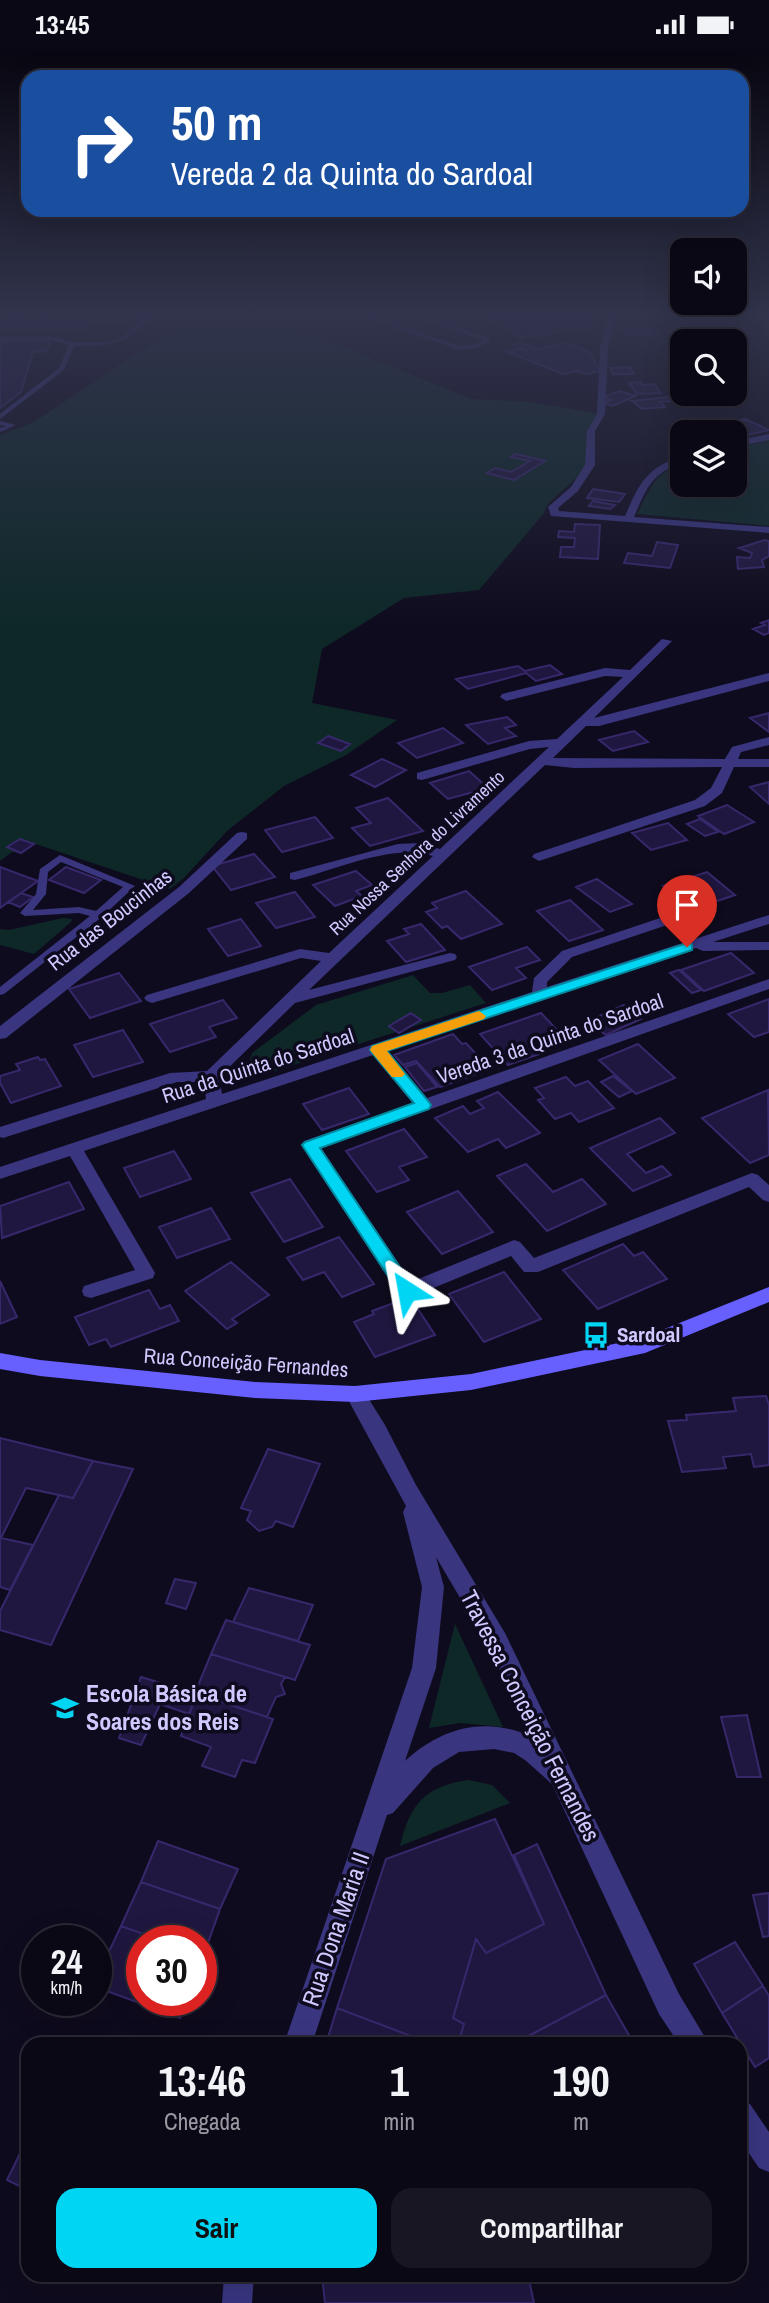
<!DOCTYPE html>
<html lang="pt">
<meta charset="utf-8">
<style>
body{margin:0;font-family:"Archivo Narrow",sans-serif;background:#191623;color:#f1f3f6;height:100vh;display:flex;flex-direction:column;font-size:26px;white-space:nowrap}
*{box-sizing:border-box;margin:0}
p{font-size:23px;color:#9a9aa1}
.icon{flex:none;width:38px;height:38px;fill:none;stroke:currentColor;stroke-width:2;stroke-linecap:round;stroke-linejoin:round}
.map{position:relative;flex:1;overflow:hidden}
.details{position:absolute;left:21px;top:1988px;width:726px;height:245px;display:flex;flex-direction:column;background:#0b0816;border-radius:21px;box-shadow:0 7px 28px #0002,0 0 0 2px #2b2935}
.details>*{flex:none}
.hud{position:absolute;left:21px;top:21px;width:728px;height:147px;border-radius:21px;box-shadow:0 7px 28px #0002,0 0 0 2px #2b2935;background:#1a4fa0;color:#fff;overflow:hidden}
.buttons{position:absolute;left:670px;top:189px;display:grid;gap:14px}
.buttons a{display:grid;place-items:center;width:77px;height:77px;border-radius:14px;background:#0b0816;box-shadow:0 7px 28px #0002,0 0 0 2px #2b2935;font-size:35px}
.speed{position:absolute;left:21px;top:1876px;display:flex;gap:14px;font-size:35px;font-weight:700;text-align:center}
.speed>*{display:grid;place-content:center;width:91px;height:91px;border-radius:50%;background:#0b0816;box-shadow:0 7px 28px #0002,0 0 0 2px #2b2935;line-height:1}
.speed small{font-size:18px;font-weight:400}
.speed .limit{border:10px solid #d22;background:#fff;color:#111}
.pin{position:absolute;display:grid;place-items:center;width:60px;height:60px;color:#fff;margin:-72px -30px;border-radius:50% 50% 50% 0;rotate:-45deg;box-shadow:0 0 7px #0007}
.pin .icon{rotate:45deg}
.me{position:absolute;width:77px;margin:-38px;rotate:326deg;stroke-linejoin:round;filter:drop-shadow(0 0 5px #0008)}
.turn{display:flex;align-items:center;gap:24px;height:147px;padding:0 35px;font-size:32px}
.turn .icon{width:91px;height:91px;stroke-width:2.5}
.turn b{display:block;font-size:49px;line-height:60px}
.eta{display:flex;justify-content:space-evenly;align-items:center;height:119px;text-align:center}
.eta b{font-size:42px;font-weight:700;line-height:49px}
.primary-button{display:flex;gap:14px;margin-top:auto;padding:14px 35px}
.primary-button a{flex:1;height:80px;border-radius:21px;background:#00d6f4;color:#111;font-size:28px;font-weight:700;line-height:80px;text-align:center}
.primary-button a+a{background:#191623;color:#f1f3f6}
.status{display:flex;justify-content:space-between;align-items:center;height:49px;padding:0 35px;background:#0b0816;direction:ltr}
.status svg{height:19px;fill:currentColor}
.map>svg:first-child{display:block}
.green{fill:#0e2828}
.building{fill:#201740;stroke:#37286c;stroke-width:2}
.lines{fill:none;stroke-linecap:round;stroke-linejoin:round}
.lane{fill:#39357f;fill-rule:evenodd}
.street{fill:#39357f;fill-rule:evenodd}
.secondary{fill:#6760ff;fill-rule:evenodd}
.route{fill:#00d6f4;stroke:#008b9f;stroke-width:2}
.slow{fill:#f59e0b}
.labels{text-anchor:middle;stroke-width:7;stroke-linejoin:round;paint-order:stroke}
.far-street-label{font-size:18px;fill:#d0c9ff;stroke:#0f0b1e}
.street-label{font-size:21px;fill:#d0c9ff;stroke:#0f0b1e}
.poi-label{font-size:21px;font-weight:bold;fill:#d0c9ff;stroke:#0f0b1e;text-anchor:start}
.near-poi-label{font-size:24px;font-weight:bold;fill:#d0c9ff;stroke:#0f0b1e;text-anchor:start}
.near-street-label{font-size:24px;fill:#d0c9ff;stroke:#0f0b1e}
</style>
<div class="status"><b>13:45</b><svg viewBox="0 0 49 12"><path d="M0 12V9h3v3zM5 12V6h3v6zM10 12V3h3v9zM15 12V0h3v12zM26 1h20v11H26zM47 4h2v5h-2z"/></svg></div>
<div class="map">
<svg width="769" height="2254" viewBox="0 0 769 2254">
<rect width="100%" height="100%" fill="#0f0b1e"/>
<!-- green -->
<path class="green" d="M198,264H260L471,350L531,353L601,365L591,382L590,416L548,455L544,464L479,541L404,549L322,600L312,654L397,671L346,706L284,737L227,782L184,829L170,840L21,790L8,798L21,804L12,803L0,812V386L34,373Z
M769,391V477L637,465C651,439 653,425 682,415V436H735V399Z
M63,869L72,870L71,873L34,905L0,896V880L9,881Z
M413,926L430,944H442L470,936L486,954L275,1022L257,1021L249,1014L252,1004L316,956Z
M455,1575L503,1678L460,1674L429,1679Z
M469,1731L492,1736L510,1754L400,1797C410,1755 425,1737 469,1731Z"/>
<!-- building -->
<path class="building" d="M175,264V267L138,268V265Z
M498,264H585L590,266L588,277H586L589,279L522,289L483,266Z
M88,269L85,279L0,281V271Z
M657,281L660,286H627L624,282Z
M50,292L47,302L33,303L21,343L0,359V293Z
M521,294L537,300L567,294L591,304L600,322L586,325L576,322L563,325L505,302L515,300L528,302L513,296Z
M630,318L634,325H613L610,319Z
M641,333L643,336L654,335L661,344L637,345L629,334Z
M619,342L636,347L612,357L602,354L611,351L603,348Z
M678,347L683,351L660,353L665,358L642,360L632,352Z
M745,370L769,381L747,386L723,375Z
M516,405L545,412L514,431L487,424L495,419L511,423L530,412L511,408Z
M593,440L625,445L619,453L587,449Z
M593,452L615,456L610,460L589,457Z
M575,475L600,476L598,510L560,508L561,498H574L575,489L558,488L559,482L574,483Z
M765,491L769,492V507L762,511L764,518L738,520L737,508L750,509L752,504L739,499Z
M657,493L678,496L670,519L624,514L628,504L652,507Z
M769,571V584L764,586L753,580L765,576L761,574Z
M550,616L562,625L536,632L526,624L468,640L456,630L518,617L525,622Z
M769,664V683L750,669Z
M507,668L516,676L505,679L516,687L488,695L466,676Z
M443,679L463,694L417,709L398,694Z
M634,682L648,693L613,702L599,691Z
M328,687L350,695L341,702L318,694Z
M382,710L406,721L375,738L351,726Z
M469,722L488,739L448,750L430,734Z
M769,733V755L750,738Z
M388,749L423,782L370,797L352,779L371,774L356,759Z
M727,756L754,773L724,785L698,767Z
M315,768L333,789L282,803L265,781Z
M700,770L718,783L705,787L687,775Z
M668,774L687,791L651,801L632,784Z
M20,790L34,795L21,804L7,798Z
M254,805L275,828L231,841L212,817Z
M0,818L38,832L0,859Z
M66,818L101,831L84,844L49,831Z
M356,822L372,836L356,842L362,847L335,857L313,836Z
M707,823L735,846L690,861L663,837Z
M597,830L632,855L610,863L576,838Z
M466,842L502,875L461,890L447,877L442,879L426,863L437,859L432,854Z
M295,843L315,868L276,879L256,854Z
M21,844L33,848L20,858L8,853Z
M570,851L603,881L569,892L537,862Z
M241,870L261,897L228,907L208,880Z
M421,875L445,901L406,913L387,892L409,885L404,880Z
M527,898L540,911L516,919L526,929L492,941L469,918Z
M731,904L754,924L704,942L681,921Z
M679,921L701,941L692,944L670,924Z
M119,924L141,952L90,969L69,940Z
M769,950V983L754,988L728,965Z
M223,951L237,969L209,978L216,988L170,1003L150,975Z
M624,956L641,970L606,986L588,972Z
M411,964L421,971L399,984L389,977Z
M541,964L558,982L530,992L542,1004L508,1016L480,985Z
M123,981L143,1013L93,1028L74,996Z
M453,985L462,995L466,994L490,1020L440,1038L416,1012L403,1016L394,1006Z
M638,995L675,1029L636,1045L599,1011Z
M38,1008L40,1011L45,1010L61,1037L11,1054L0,1034V1027L20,1021L16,1015Z
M417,1014L437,1038L424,1042L405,1018Z
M613,1027L632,1042L619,1048L601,1033Z
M566,1028L575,1037L588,1032L614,1059L579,1073L571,1064L555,1070L538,1051L544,1049L535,1039Z
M349,1039L369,1065L322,1081L303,1055Z
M768,1041L769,1106L750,1114L702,1069Z
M498,1043L540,1084L506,1099L498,1090L468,1103L435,1069L463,1057L470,1065L484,1059L477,1052Z
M660,1069L675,1084L627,1105L646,1124L662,1117L671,1126L633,1142L590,1099Z
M404,1080L427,1108L399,1118L409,1131L377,1143L346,1102Z
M174,1102L191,1130L140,1148L124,1119Z
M526,1115L553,1143L582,1130L606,1155L547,1182L497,1127Z
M290,1130L323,1178L284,1193L251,1144Z
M69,1133L84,1160L2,1189L0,1157Z
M458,1142L493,1183L442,1205L407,1163Z
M211,1159L230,1190L177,1209L159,1178Z
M339,1188L374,1235L342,1248L324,1223L303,1231L287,1209Z
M623,1195L634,1207L643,1203L667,1230L598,1260L563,1221Z
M231,1213L269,1246L232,1270L237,1274L227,1280L185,1242Z
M504,1223L541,1270L484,1293L449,1245Z
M0,1232L17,1268L0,1275Z
M149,1241L160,1260L170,1256L179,1272L111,1298L106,1290L89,1296L75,1268Z
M410,1248L435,1286L375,1308L354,1273L374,1265L372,1262Z
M766,1347L769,1356V1416L754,1418L751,1405L723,1408L726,1419L682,1423L668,1372L687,1371L686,1366L736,1362L733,1349Z
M0,1389L93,1412L73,1449L26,1439L1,1489L33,1496L10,1541L0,1538Z
M268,1400L320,1415L293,1478L276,1472L272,1478L259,1482L247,1471L251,1462L241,1459Z
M93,1412L133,1420L51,1596L0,1581V1562L59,1446L73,1449Z
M175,1530L196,1534L186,1560L166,1554Z
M249,1539L313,1556L298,1592L233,1573Z
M226,1571L310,1596L295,1631L211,1605Z
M211,1605L285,1628L281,1635L285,1645L276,1648L267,1668L195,1644Z
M141,1628L197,1645L189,1665L160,1655L141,1696L119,1689Z
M197,1645L273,1670L255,1714L242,1711L235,1728L202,1717L211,1698L181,1687Z
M747,1666L761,1728H737L721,1668Z
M495,1770L544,1875L486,1904L476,1890L453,1969L464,1975L458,1995H432L337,1959L386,1810Z
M158,1792L238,1820L220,1860L141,1833Z
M537,1795L606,1946L513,1995H458L464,1975L453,1969L476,1890L486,1904L544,1875L514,1806Z
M141,1833L220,1860L204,1905L201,1904V1892H163L121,1877Z
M769,1844V1887L763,1888L753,1846Z
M121,1877L163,1892H142V1951H187L180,1969L96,1938V1930Z
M735,1893L763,1937L722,1964L694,1915Z
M763,1937L769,1947V2009L755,2018L722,1964Z
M606,1946L634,1995H523L521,1991Z
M337,1959L432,1995H326Z
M28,2088V2141L7,2131Z
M322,2226H528L534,2254H325Z"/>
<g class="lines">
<!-- lane -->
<path class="lane" d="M14,264H19L14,270L11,268Z
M43,264H47L46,268H42Z
M71,264H75L76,266L71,267Z
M149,264H155C123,295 118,297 74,297L64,321L0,370V365L59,319L69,296L51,291L0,292V288L51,287L72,293H107L119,290L140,272L95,273L93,270L144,268Z
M353,264H360L460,297L472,296L484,292L405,264H412L489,289L490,293L475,299L460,301Z
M0,372L16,376L0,383V379L6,377L0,376Z
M60,806L135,837L102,868L4,945L0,946V938L90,867L79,864L25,867L20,864L36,845L40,820ZM61,813L123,838L96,862L79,858L33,861L46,845L48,823Z"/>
<!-- street -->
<path class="street" d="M608,264H616L608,300L605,365L595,382V416L578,442L558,459L559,462L625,467C639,435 646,419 682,407V413C651,426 647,438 634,468L769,478V484L551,467L548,458L571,438L585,416L587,382L597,365L600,300Z
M769,385V391L735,398V392Z
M662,590L672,592L594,669L769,624V632L599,677H586L553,709L725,710L732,698L769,688V696L741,703L738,710H769V718H734L722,744L705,757L539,812L532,808L534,805L695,751L711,739L722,718L574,719L545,716L309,941L450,904L455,905L457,908L455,911L295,954L219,1028L222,1045L532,943L534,929L562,902L669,866H679L681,869L679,872L572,908L547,933V938L769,866V875L713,893H769V901L703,902L696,899L387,1002L427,1049L769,930V940L321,1099L411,1233L514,1191L520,1193L534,1209L752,1124L758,1126L769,1136V1153L763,1151L749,1138L538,1223H524L511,1207L414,1247H400L301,1096L304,1092L413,1054L373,1006L84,1102L155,1224L153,1229L91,1249L84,1247L82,1242L84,1237L135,1221L70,1107L0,1130V1118L206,1050L204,1033H177L3,1089L0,1088V1078L170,1024L207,1022L321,912L301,909L152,954L147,952L144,949L147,946L300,900L329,904L433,807C393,794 335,821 295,831L290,830V824L398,795L419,794L440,800L549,698L530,700L422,731L417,730V724L529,692L557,690L623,628L605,627L506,652L500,648L502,645L605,619L630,621Z
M242,783L247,784V790L189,844L6,989L0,990V977L179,838L237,784Z
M355,1337L362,1339L385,1376L416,1436L505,1584L679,1945L709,1995H679L659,1965L552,1735L525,1711L514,1704L494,1700L459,1703L433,1719L393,1764L387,1766L312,1995H284L412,1619L422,1538L403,1463L406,1457L345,1345L348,1339ZM436,1508L489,1598L530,1687C484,1667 441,1679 405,1712L436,1619L444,1538Z
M740,2051L750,2055L769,2083V2123L759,2119L740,2091Z
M224,2226H254L252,2254H222Z"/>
<!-- secondary -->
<path class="secondary" d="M769,1238V1253L645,1304L471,1341L355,1353L255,1349L40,1327L0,1320V1304L40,1311L255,1333L355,1337L471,1325L642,1289Z"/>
</g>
<!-- sky -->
<linearGradient id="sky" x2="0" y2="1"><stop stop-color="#080610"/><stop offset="0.46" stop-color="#31344c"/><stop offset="1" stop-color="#31344c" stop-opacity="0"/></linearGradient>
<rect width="769" height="579" fill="url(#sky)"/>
<!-- route -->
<path class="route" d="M687,894L692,895V901L387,1002L429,1053L431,1056L429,1060L320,1099L416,1242L413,1247H401L302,1096L305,1093L414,1054L372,1004L370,1001L372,997Z"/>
<!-- slow -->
<path class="slow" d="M479,962L486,967L484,970L387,1002L405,1025L402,1028H392L370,1001L372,997Z"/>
<!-- icons -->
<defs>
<symbol id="bus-bare" viewBox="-9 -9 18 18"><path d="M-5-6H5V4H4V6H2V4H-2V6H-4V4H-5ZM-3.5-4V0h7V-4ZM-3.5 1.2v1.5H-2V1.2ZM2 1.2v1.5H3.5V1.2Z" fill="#00d6f4" stroke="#0f0b1e" stroke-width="2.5" paint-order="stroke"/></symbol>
<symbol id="school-bare" viewBox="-9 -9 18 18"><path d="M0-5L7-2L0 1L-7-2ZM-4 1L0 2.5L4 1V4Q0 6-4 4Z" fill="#00d6f4" stroke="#0f0b1e" stroke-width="2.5" paint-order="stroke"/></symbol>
</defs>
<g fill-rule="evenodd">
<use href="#bus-bare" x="577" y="1267" width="38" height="38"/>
<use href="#school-bare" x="46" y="1640" width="38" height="38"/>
</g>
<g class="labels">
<!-- far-street labels -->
<g class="far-street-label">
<text transform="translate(417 804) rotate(-43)" y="6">Rua Nossa Senhora do Livramento</text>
</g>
<!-- street labels -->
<g class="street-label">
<text transform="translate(110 871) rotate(-38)" y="7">Rua das Boucinhas</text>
<text transform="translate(550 990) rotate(-19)" y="7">Vereda 3 da Quinta do Sardoal</text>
<text transform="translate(258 1017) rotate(-18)" y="7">Rua da Quinta do Sardoal</text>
<text transform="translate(246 1314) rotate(4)" y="7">Rua Conceição Fernandes</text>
</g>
<!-- poi labels -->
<g class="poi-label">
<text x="617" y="1293">Sardoal</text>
</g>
<!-- near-poi labels -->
<g class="near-poi-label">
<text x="86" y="1653">Escola Básica de<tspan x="86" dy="28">Soares dos Reis</tspan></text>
</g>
<!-- near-street labels -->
<g class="near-street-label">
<text transform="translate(530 1667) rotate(63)" y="8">Travessa Conceição Fernandes</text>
<text transform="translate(336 1880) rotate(-71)" y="8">Rua Dona Maria II</text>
</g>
</g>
</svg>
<div class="buttons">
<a><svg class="icon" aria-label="sound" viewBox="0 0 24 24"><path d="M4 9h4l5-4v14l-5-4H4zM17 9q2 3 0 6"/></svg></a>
<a><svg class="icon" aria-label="search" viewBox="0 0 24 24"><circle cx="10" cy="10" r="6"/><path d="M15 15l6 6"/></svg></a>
<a><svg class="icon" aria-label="layers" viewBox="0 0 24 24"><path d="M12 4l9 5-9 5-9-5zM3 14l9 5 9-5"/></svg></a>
</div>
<div class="speed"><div>24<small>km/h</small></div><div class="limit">30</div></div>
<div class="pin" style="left:687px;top:898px;background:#d93025"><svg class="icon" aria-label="arrive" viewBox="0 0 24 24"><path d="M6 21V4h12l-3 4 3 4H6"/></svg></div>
<svg class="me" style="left:407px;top:1242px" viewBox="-20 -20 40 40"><path d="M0-17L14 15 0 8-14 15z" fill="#00d6f4" stroke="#fff" stroke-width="4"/></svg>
<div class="hud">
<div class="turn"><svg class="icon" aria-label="right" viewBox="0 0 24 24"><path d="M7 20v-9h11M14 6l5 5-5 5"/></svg><div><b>50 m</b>Vereda 2 da Quinta do Sardoal</div></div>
</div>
<section class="details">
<div class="eta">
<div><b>13:46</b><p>Chegada</p></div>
<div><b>1</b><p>min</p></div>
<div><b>190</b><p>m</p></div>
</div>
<div class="primary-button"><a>Sair</a><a>Compartilhar</a></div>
</section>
</div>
